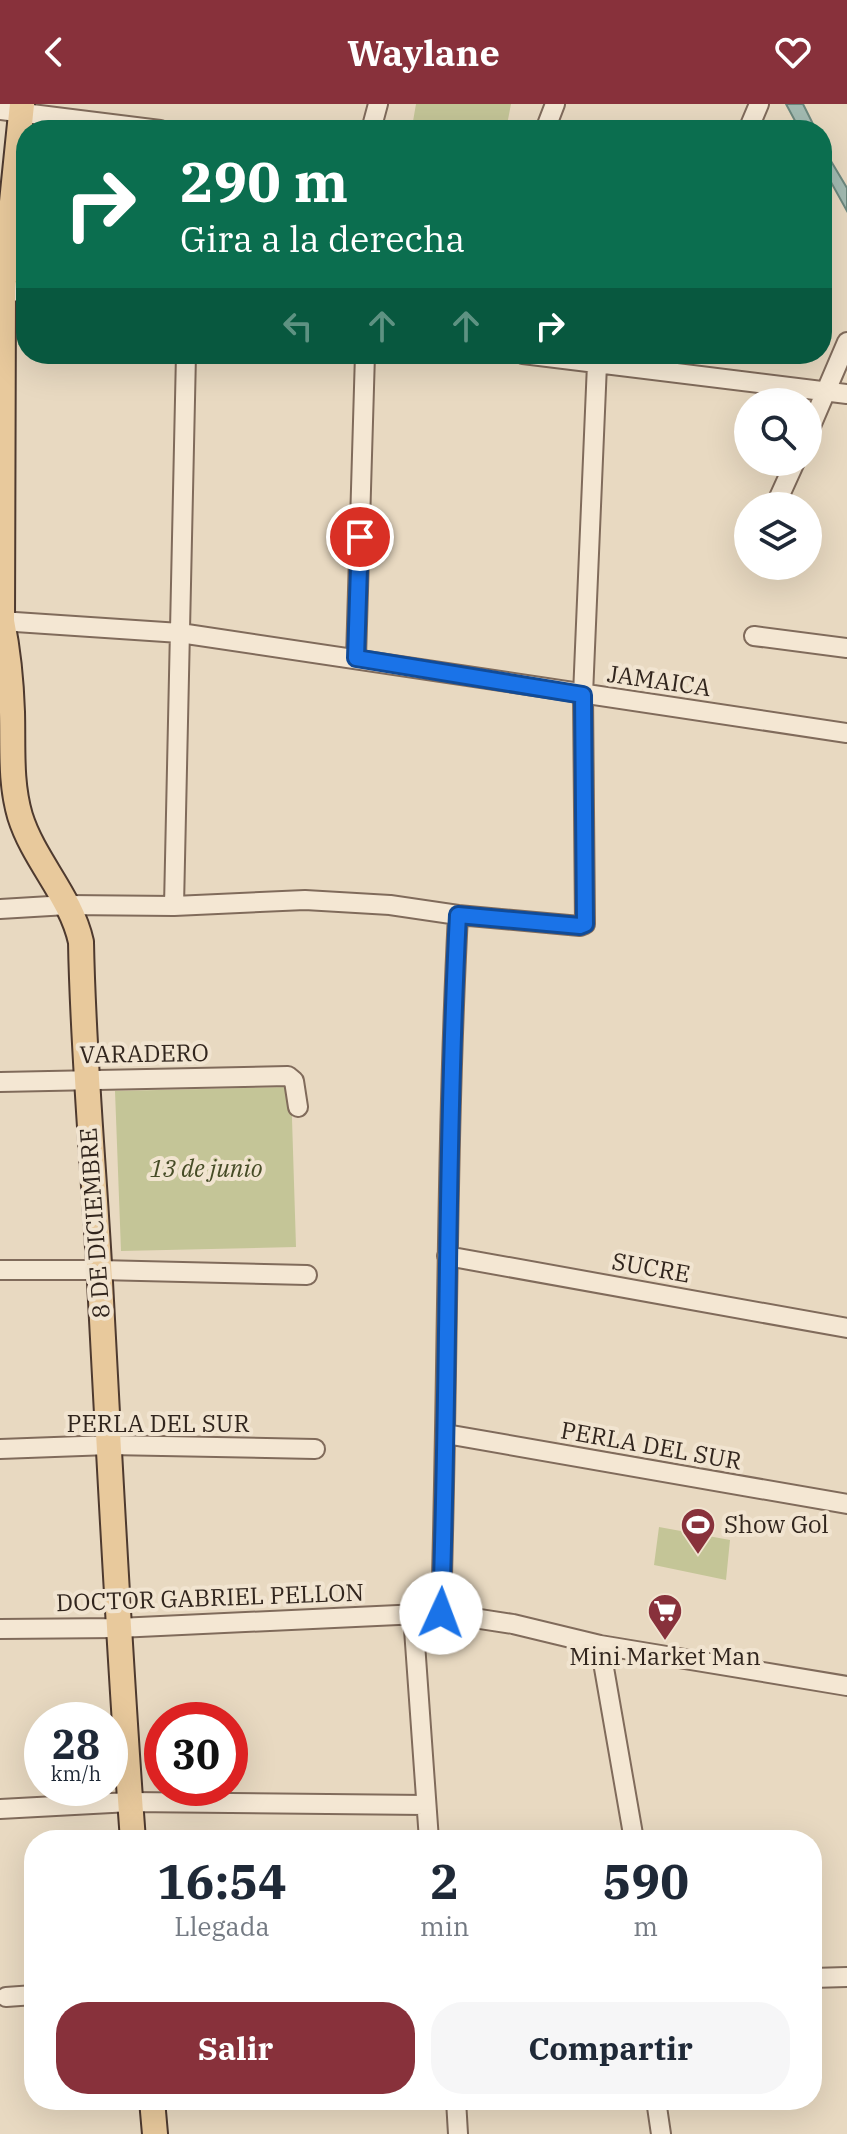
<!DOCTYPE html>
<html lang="es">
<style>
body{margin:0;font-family:"IBM Plex Serif",serif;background:#f6f6f7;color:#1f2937;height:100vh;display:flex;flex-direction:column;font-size:30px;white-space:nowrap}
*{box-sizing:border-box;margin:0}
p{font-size:26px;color:#747a83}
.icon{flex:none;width:44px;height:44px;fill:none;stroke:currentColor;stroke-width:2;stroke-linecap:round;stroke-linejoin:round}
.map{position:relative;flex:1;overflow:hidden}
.panel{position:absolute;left:24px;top:1726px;width:798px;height:280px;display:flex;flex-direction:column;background:#fff;border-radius:32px;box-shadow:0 8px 32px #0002}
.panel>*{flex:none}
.guide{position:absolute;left:16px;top:16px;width:816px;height:244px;border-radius:32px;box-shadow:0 8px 32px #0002;background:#0b6e4f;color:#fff;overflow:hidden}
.controls{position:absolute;left:734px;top:284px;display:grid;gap:16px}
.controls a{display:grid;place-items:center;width:88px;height:88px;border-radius:50%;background:#fff;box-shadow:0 8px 32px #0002;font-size:40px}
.speed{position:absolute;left:24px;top:1598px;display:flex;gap:16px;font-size:40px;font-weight:700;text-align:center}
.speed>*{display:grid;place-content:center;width:104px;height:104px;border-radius:50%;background:#fff;box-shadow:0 8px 32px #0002;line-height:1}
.speed small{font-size:20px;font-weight:400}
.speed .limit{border:12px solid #d22;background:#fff;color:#111}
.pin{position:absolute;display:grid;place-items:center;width:68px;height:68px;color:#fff;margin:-34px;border:4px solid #fff;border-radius:50%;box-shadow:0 2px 8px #0007}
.me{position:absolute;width:88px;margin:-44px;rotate:2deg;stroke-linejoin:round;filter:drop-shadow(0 0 6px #0008)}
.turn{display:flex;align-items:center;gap:28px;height:168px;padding:0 32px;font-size:36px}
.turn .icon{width:104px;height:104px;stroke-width:2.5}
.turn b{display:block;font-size:56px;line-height:68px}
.lanes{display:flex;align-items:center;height:76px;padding:0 32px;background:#0003;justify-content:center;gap:40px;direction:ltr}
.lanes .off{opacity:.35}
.eta{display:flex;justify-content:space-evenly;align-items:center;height:136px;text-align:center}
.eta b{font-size:48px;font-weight:700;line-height:56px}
.cta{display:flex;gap:16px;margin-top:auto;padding:16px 32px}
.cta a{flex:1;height:92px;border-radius:32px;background:#88313b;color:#fff;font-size:32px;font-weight:700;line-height:92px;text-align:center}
.cta a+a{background:#f6f6f7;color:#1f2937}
header{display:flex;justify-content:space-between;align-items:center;height:104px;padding:0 32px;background:#88313b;color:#fff;font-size:36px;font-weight:700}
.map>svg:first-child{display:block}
.green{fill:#c4c597}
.water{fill:#a3bbb2;stroke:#6c887e;stroke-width:2}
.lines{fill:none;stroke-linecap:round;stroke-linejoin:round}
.minor-casing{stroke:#806b5b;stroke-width:22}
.major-casing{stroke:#4e3a2f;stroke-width:28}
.minor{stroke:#f4e7d3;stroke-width:18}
.major{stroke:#e8c99c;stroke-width:24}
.route-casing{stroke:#114b97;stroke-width:20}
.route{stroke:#1a73e8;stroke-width:14}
.labels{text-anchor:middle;stroke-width:8;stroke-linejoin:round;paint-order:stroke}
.street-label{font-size:24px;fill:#31251d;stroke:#f1e4d0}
.park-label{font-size:24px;font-style:italic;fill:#464c26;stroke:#f1e4d0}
.poi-label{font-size:24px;fill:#31251d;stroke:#f1e4d0;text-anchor:start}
</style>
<header><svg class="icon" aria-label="back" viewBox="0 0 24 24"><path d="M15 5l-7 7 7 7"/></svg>Waylane<svg class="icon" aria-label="heart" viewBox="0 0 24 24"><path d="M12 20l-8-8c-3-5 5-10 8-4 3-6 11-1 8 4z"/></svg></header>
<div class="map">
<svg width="847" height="2030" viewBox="0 0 847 2030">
<rect width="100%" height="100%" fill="#e8d9c1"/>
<!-- green -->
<path class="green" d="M416,0H511L506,26H429L412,23Z
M291,983L296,1143L121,1147L115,987Z
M659,1423L730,1436L726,1476L654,1461Z"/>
<!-- water -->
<path class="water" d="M786,0H803L816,26H800Z
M822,42L847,84V107L822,62Z"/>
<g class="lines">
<defs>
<path id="minor" d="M0,6L160,26
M371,26L378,0
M545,26L555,0
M748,26L759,0
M0,185L26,189
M523,250L847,290
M808,329L847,238
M775,402L795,358
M0,517L180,529L847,629
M754,532L847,544
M356,554L365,250
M174,802L186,250
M0,805L67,801L174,802L305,796L390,801L458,811L580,822L585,820L583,591L597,260
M0,978L288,972L294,977L298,1003
M447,1152L847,1224
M0,1166H99L307,1171
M446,1330L847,1400
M0,1345L109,1341L315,1345
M441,1509C448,1276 446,1043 458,811
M413,1511L429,1736
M0,1525L118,1524L441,1509L513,1520L600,1541L847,1582
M600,1541L634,1736
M0,1705L130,1698L425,1701
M812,1874L847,1873
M6,1893L34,1891
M456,1996L458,2030
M656,1996L661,2030"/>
<path id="major" d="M22,0L3,186L2,517C8,547 11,577 12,608C13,643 10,678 20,712C34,757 71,792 81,838C83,952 94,1065 100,1178C110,1364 119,1550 133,1736
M152,1996L155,2030"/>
</defs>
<!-- minor casing -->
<use href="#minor" class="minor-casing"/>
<!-- major casing -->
<use href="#major" class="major-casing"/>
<!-- minor -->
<use href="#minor" class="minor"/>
<!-- major -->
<use href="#major" class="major"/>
</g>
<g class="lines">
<defs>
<path id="route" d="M360,433L356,554L583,591L585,820L580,822L458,811C446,1043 449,1276 441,1509"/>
</defs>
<!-- route casing -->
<use href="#route" class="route-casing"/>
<!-- route -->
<use href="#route" class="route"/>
</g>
<!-- icons -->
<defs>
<symbol id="stadium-pin" viewBox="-11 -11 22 30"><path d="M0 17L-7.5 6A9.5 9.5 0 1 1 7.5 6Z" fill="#88313b" stroke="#f1e4d0"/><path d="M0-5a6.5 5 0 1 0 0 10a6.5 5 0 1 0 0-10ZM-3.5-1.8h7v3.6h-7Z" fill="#fff"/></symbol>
<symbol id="supermarket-pin" viewBox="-11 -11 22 30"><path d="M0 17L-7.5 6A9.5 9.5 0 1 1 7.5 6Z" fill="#88313b" stroke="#f1e4d0"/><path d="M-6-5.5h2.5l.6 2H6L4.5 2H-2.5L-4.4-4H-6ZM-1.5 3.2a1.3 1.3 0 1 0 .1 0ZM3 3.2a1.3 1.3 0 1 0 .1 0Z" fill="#fff"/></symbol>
</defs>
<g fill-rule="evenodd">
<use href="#stadium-pin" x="678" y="1401" width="40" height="54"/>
<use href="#supermarket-pin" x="645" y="1487" width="40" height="54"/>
</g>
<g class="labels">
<!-- street labels -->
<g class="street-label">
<text transform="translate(659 577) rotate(8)" y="8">JAMAICA</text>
<text transform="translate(144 950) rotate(-1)" y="8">VARADERO</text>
<text transform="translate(95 1119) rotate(-94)" y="8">8 DE DICIEMBRE</text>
<text transform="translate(651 1164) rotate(10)" y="8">SUCRE</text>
<text x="158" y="1328">PERLA DEL SUR</text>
<text transform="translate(651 1342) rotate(10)" y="8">PERLA DEL SUR</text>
<text transform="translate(210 1494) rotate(-2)" y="8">DOCTOR GABRIEL PELLON</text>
</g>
<!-- park labels -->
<g class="park-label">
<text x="206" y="1073">13 de junio</text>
</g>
<!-- poi labels -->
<g class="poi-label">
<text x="724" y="1429">Show Gol</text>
<text x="665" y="1561" text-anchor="middle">Mini Market Man</text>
</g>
</g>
</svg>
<div class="controls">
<a><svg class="icon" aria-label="search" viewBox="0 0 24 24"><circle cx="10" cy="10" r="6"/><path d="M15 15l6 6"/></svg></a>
<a><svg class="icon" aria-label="layers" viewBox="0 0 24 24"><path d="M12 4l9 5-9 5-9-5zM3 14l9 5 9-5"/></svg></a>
</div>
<div class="speed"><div>28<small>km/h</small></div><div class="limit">30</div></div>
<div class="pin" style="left:360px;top:433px;background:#d93025"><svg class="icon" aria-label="arrive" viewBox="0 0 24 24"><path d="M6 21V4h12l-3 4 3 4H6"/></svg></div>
<svg class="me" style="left:441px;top:1509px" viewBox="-20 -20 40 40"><circle r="19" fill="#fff"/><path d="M0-13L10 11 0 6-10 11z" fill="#1a73e8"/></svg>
<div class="guide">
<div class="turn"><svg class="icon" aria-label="right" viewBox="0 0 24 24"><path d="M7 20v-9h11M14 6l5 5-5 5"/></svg><div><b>290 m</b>Gira a la derecha</div></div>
<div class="lanes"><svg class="icon off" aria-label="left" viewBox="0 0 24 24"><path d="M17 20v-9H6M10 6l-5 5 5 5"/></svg><svg class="icon off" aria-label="ahead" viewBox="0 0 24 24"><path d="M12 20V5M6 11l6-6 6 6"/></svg><svg class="icon off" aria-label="ahead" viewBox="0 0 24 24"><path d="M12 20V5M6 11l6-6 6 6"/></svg><svg class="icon" aria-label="right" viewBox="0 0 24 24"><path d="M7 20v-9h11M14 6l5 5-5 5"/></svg></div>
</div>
<section class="panel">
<div class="eta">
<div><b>16:54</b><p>Llegada</p></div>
<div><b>2</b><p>min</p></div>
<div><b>590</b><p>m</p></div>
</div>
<div class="cta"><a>Salir</a><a>Compartir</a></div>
</section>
</div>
